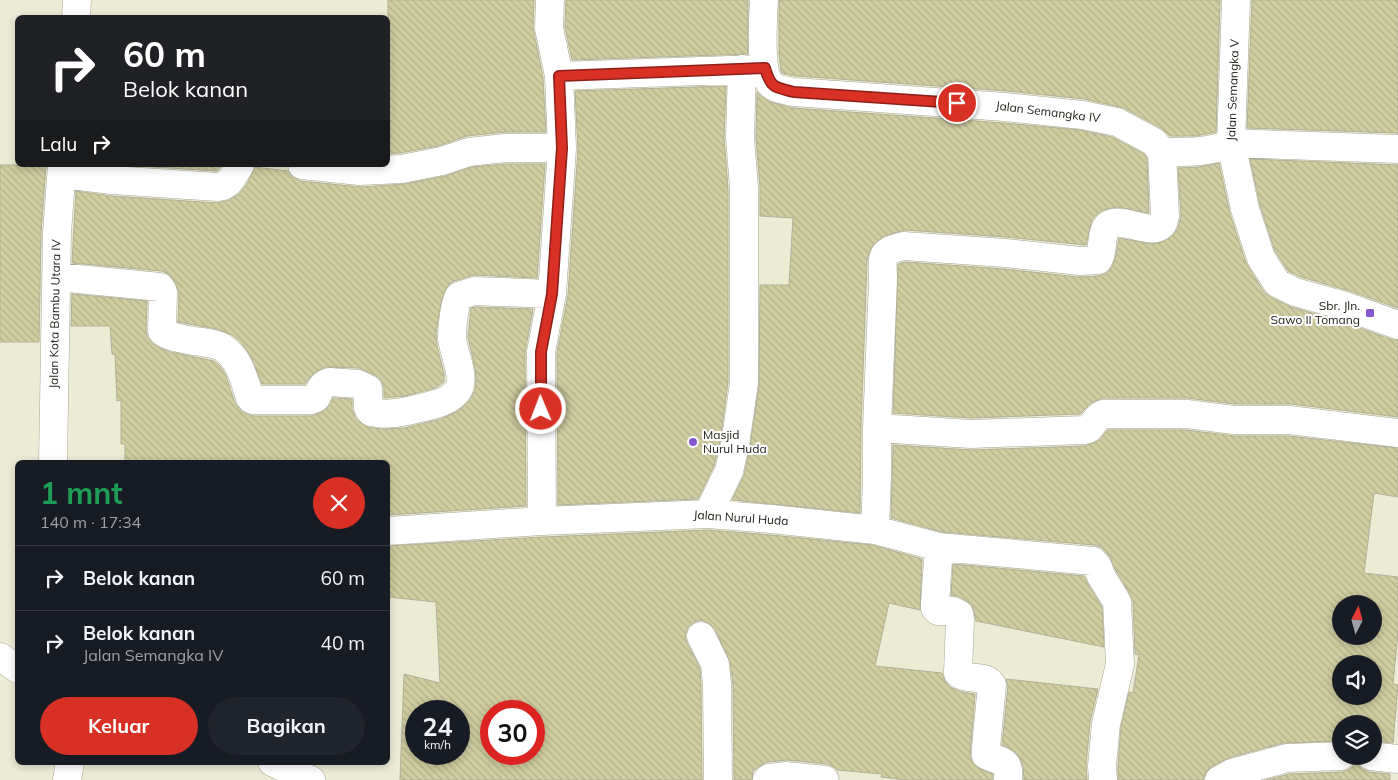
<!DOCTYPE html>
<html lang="id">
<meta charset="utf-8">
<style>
body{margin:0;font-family:Mulish,sans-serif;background:#20242c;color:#f1f3f6;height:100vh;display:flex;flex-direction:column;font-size:19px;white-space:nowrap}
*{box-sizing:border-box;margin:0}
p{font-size:16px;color:#9ea1a6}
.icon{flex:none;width:28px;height:28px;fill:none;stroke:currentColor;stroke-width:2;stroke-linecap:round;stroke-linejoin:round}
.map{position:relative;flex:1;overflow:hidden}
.drawer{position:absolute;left:15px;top:460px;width:375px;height:305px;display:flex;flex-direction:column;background:#171b24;border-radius:8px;box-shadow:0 2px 8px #0003}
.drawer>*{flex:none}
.banner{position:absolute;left:15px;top:15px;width:375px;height:152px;border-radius:8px;box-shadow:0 2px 8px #0003;background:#202124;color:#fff;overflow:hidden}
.needle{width:32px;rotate:6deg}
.controls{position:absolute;left:1332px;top:595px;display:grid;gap:10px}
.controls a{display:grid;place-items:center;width:50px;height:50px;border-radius:50%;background:#171b24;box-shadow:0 2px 8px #0003;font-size:25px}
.speed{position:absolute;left:405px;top:700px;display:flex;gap:10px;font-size:25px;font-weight:700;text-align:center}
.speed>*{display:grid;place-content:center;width:65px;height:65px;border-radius:50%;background:#171b24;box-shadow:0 2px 8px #0003;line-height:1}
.speed small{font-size:12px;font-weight:400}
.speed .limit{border:8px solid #d22;background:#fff;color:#111}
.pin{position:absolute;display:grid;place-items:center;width:42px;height:42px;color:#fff;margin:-21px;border:2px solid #fff;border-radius:50%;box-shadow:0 1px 5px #0007}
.me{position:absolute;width:55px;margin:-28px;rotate:359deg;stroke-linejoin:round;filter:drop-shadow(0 0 4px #0008)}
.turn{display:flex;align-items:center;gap:18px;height:105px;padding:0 25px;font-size:22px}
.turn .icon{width:65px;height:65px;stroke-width:2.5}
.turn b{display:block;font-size:35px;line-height:42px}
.then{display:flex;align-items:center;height:48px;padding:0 25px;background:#0003;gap:10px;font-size:19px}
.round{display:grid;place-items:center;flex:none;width:52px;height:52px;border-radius:26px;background:#20242c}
.summary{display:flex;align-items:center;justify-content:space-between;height:85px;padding:0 25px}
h1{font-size:30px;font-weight:700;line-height:38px;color:#1e9e55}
.button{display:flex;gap:10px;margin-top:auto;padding:10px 25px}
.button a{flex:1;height:58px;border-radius:30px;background:#d93025;color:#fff;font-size:20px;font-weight:700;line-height:58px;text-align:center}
.button a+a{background:#20242c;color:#f1f3f6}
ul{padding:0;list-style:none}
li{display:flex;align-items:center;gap:15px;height:65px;padding:0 25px;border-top:1px solid #363941}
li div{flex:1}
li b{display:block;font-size:19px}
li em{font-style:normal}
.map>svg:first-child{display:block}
.building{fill:url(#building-back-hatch);stroke:#b1b099;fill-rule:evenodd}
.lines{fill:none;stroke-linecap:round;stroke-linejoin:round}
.minor-casing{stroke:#a8a791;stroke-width:29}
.minor{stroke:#fff;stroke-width:28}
.route-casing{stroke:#8d1f18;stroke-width:12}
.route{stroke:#d93025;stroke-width:9}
.poi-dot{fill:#8757d0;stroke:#fff;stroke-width:2}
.labels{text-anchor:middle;stroke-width:4;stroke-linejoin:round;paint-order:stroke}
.street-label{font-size:12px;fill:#23221a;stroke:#fff}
.poi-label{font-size:12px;fill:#23221a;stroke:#fff;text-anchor:end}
</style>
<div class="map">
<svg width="1398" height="780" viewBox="0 0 1398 780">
<defs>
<pattern id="building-back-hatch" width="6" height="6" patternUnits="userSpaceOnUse" patternTransform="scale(1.25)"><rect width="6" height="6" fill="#d0cda1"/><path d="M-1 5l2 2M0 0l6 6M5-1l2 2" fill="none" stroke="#b2b08a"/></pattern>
</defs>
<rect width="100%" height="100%" fill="#ecebd4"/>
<!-- building -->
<path class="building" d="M388,0H534L533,28L543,78L546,132H505L467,136L438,146L400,153L388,154Z
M566,0H748V54L572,60L565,27Z
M779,0H1220L1216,132L1196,136H1170L1161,128L1124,108L1084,99L1007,91L796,76L785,74L782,73L781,71L779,53Z
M1252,0H1398V133L1247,128Z
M726,86L724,138L728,189V382L720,442L714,466L698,499L558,505L557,353L568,295L578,149L575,91Z
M757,92L762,97L770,102L793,108L1004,123L1080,130L1112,137L1144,154L1147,158L1149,213L1117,207L1106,209L1101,211L1093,218L1091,223L1086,245L1006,237L905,230L884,236L873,245L869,253L867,260L861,427L860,513L732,500L744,475L750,447L759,385L760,285H789L793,218L760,216V187L756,138Z
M1250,159L1398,165V308L1350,291L1301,277L1288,271L1275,251L1260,205Z
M1219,163L1230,214L1246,263L1264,292L1270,297L1291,307L1340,321L1393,340H1398V417L1291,404H1235L1187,398H1103L1091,403L1080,414L971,418L893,413L898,264L905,262L1004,269L1078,277L1099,276L1107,273L1112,267L1116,255L1119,238L1152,244L1163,242L1174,234L1178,228L1181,216L1178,168L1199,167Z
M506,164H545L537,278L474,275L454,281L449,284L445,290L441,302L436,333L437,346L444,374V382L435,388L405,396L384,398V388L381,380L375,375L359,368L325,367L313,374L305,384H262L250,355L240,341L232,335L217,329L178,322L179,292L176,284L169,274L162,271L72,263L76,191L111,196L217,203L229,200L239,194L247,184L255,167L288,171L292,177L300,181L361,187L405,184L445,176L472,167Z
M0,165H46L41,233L39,342H0Z
M122,165H222L217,171Z
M72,294L147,301L146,331L148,338L152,343L160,348L170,352L214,361L221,367L226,376L235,403L241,411L245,413L253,416H311L322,412L330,405L333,398L352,399V409L355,417L358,421L368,427L382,429L404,428L441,419L458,411L470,400L475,390L476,379L475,368L468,337L471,308L476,307L533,309L525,352L526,506L388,515V462H125V444H121V400L117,401L115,354H112L110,326H71Z
M1108,430H1186L1234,436H1288L1398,448V497L1374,493L1364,573L1398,577V632L1393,684L1398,685L1393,743L1374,741V724H1341V741L1283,743L1228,758L1211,767L1206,772L1203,780H1118V766L1121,727L1129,692L1133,693L1139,655L1135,654L1133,601L1130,594L1115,569L1110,557L1105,551L1101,547L1094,545L942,532L891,518L893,445L971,450L1085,446L1098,441ZM1341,604H1374V636H1341ZM1341,664H1374V696H1341Z
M708,530L771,535L872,545L922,559L920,610L889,603L875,666L942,673L945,681L950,687L962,692L975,694L970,756L973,764L980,769L993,774L992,780H906L881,777L882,774L837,770L834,767L827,764L787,760L767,762L758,767L755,770H753L752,780H734L733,684L730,662L715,629L709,623L701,620L694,622L688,627L685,636L687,643L700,668L701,685L702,780H400L404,674L440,683L436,602L388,597V546L543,537ZM416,711H459V754H416ZM491,711H534V754H491Z
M953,564L1084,576L1088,584L1102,607L1104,647L976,621L974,611L971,604L960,597L951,595Z
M1006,679L1098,689L1090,722L1086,765L1087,780H1024L1023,766L1020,758L1014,751L1002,745L1008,686Z
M1356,758L1357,763L1362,769L1369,772L1390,774V780H1266L1289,774L1342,772L1350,769L1355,764Z"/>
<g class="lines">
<defs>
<path id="minor" d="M764,0C763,17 760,68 769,82C774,90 786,90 794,92L1005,107L1082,115L1117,122L1154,142L1162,152
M1236,0L1231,143L1245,209L1261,258L1277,283L1295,292L1345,306L1398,325
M76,18L77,0
M559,76L759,69
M1162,152C1186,152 1209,153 1231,143L1398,149
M302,165L360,171L402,169L442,161L469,152L505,148H562
M62,174L112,180L218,187C231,185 233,175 240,165
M57,277L160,287L163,292L162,331C169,337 178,338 188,340C198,342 212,342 222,347C240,359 244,379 250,398L253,400H311L316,398C320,390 321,384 330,382L358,384L368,389V408L371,412C388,416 404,412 420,408C433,405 450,402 458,390C466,377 453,352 452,338C452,327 454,306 459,296L474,291L552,294
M877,428L883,280C883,258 878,251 904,246L1005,253L1080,261L1098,260C1104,252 1100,228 1110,224C1124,217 1154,238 1163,223C1164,221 1164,218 1165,216L1162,152
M53,462L57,233L62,165
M708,514L729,471L735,445L744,383V188L740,138L742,69
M542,521L541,352L552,294L562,148L559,76L549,28L550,0
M875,530L877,478V428L971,434L1084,430C1095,428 1092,419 1103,414H1187L1234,420H1289L1398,433
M388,531L542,521L708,514L772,519L875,530L939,547L1093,561L1098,567L1101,576L1117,602L1120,664L1106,724L1102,766L1103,780
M939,547L935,603V608L938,611H953L959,614L960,620L958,673C968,681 986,674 992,685L986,747V755C1002,763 1010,758 1008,780
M701,636L715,664L717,684L718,780
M0,657L18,669
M1371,756L1398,759
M272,762L311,780
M67,780L70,762
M767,780L769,778L786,776L825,780
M1219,780L1232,773L1287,758L1341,756"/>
</defs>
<!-- minor casing -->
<use href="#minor" class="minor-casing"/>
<!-- minor -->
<use href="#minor" class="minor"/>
</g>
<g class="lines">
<defs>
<path id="route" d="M541,409V352L552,294L562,148L559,76L765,68C771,89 775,87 794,92L957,103"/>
</defs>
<!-- route casing -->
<use href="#route" class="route-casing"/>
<!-- route -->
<use href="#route" class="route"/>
</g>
<!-- markers -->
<g class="poi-dot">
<rect x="1365" y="308" width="10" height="10" rx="2.5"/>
<circle cx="693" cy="442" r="5"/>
</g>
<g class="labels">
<!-- street labels -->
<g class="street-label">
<text transform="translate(1233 90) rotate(-88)" y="4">Jalan Semangka V</text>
<text transform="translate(1048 112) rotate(7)" y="4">Jalan Semangka IV</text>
<text transform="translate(55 314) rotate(-89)" y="4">Jalan Kota Bambu Utara IV</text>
<text transform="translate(741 518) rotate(4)" y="4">Jalan Nurul Huda</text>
</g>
<!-- poi labels -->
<g class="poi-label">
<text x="1360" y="310">Sbr. Jln.<tspan x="1360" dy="14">Sawo II Tomang</tspan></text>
<text x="703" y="439" text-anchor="start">Masjid<tspan x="703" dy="14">Nurul Huda</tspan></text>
</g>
</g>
</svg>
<div class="controls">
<a><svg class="needle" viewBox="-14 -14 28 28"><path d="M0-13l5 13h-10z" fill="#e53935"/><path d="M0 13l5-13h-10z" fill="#9ea1a6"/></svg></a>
<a><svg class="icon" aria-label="sound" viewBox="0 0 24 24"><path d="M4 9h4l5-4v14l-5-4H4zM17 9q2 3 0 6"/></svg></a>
<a><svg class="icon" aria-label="layers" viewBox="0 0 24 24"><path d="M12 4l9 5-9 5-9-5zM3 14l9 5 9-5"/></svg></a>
</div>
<div class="speed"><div>24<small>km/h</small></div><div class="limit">30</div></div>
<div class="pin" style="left:957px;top:103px;background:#d93025"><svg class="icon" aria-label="arrive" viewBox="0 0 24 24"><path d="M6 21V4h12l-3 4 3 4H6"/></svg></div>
<svg class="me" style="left:541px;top:409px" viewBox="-20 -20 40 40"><circle r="17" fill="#d93025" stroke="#fff" stroke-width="3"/><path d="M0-11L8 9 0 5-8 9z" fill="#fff"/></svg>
<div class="banner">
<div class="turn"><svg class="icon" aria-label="right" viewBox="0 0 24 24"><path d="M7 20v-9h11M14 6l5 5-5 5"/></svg><div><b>60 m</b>Belok kanan</div></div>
<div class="then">Lalu<svg class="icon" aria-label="right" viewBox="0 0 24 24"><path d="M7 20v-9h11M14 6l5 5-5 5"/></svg></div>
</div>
<section class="drawer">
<div class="summary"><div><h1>1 mnt</h1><p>140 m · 17:34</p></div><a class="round" style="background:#d93025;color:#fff"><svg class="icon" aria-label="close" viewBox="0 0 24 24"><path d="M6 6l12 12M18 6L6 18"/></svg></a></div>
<ul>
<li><svg class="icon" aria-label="right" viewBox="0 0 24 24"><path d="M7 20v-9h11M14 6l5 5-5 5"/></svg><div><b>Belok kanan</b></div><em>60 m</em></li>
<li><svg class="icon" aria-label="right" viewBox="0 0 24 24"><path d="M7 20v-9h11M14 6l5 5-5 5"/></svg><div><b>Belok kanan</b><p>Jalan Semangka IV</p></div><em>40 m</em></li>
</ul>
<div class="button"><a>Keluar</a><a>Bagikan</a></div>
</section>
</div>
